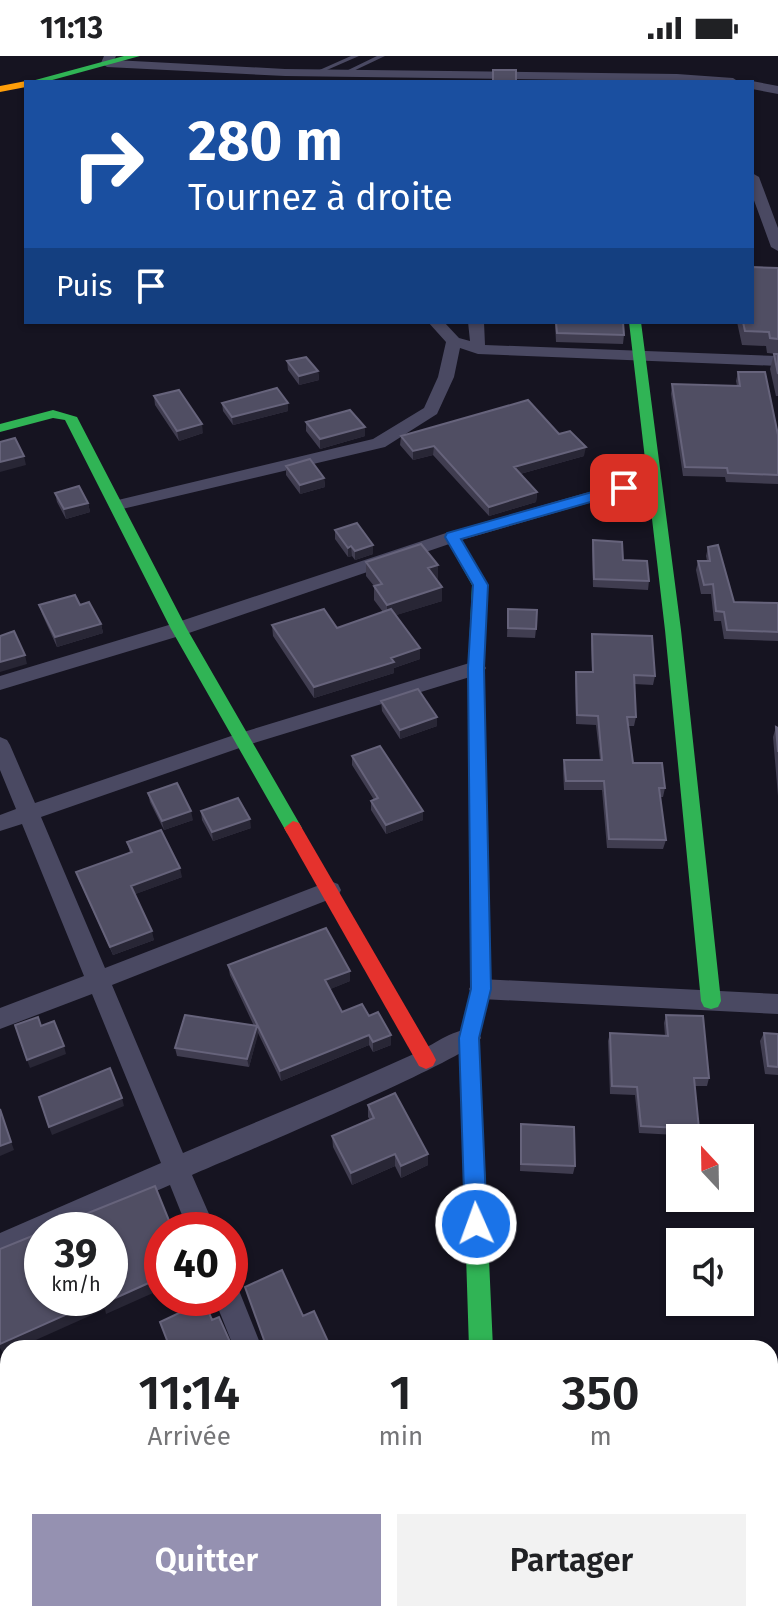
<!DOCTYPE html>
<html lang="fr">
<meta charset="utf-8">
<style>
body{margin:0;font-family:"Fira Sans",sans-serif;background:#f2f2f2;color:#202124;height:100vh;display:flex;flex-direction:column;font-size:30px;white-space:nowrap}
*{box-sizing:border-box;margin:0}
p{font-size:26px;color:#757577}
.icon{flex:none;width:44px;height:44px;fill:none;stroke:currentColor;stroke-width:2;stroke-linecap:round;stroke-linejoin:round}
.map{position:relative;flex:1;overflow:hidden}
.sheet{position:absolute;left:0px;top:1284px;width:778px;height:282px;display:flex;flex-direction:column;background:#fff;border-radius:24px 24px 0 0;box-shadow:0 2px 6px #0004}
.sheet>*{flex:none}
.guide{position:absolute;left:24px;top:24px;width:730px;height:244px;border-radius:0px;box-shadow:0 2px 6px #0004;background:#1a4fa0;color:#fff;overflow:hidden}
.needle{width:52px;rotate:338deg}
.buttons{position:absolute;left:666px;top:1068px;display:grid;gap:16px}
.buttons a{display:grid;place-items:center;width:88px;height:88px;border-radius:0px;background:#fff;box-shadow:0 2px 6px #0004;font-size:40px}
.speed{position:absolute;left:24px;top:1156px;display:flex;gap:16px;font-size:40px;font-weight:700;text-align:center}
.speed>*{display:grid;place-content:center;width:104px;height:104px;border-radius:50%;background:#fff;box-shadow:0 2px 6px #0004;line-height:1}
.speed small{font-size:20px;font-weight:400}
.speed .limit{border:12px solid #d22;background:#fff;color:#111}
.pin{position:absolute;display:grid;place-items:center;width:68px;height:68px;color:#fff;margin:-34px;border-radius:16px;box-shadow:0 4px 12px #0006}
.me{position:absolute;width:88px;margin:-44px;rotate:358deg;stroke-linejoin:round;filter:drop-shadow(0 0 6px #0008)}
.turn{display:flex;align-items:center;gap:28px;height:168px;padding:0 32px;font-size:36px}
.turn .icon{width:104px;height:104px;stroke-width:2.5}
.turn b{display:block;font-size:56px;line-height:68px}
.then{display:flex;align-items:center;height:76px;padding:0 32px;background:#0003;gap:16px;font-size:30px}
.eta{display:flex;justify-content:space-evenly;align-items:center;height:136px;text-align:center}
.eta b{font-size:48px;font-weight:600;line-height:56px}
.action{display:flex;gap:16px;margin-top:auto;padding:16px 32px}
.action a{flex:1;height:92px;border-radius:0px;background:#9591b1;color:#fff;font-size:32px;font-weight:600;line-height:92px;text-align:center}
.action a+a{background:#f2f2f2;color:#202124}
.status{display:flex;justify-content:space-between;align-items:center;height:56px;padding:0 40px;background:#fff;direction:ltr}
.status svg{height:22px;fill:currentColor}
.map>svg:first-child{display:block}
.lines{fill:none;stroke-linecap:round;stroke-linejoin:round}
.lane{fill:#4a4962;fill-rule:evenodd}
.street{fill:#4a4962;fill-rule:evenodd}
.fast{fill:#30b455;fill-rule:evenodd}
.slow{fill:#ff9f0a;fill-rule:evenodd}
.jam{fill:#e5322d;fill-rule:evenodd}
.wall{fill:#403d50}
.shaded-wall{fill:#282635}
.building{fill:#504e63;stroke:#66637b;stroke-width:2}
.route{fill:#1a73e8;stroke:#114b97;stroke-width:2}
</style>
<div class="status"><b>11:13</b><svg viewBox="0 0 49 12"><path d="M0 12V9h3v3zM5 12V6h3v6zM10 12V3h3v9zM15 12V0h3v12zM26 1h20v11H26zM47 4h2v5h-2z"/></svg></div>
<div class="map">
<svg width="778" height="1565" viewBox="0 0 778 1565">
<rect width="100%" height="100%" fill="#161421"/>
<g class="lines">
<!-- lane -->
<path class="lane" d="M351,0H359L320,17L315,16Z
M377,0H385L347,18L342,17Z"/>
<!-- street -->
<path class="street" d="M104,0H116L114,4L285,13L677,18L733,22L739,26L285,20L107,11L101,7Z
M752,25L778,30V38L752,33L750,26Z
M752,117L759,121L778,172V195L771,191L752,139Z
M428,266H444L459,282L470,285L468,266H484L485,289L778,300V310L478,298L460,292L454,321L437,358L385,391L118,454L109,449L118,444L373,383L424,352L438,321L446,286Z
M652,418L658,419L661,423L658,427L458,485L186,578L0,634V620L172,568L446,477Z
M476,605L483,607L486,612L483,617L251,688L41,761L105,912L322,828L330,825L338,828L341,834L338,840L112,929L183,1097C261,1064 339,1032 416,997C434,989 459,968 478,975L481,982C471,1002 231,1102 192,1119L216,1174H188L170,1129L67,1174H42V1185L0,1203V1177L161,1107L92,938L0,973V952L84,920L22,768L0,775V759L16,753L0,714V681L7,684L10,689L35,747L237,678Z
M481,923L778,938V958L481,943L473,940L469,933L473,926Z
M230,1229L238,1232L262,1292H234L214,1242H230Z
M0,1420L8,1423V1478L0,1475Z
M770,1522L778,1523V1555L770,1554Z
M19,1558H51L53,1565H21Z
M335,1558H367L370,1565H338Z
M469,1558H501V1565H469Z"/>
<!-- fast -->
<path class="fast" d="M124,0H140L45,26H28Z
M629,266H641L681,574L721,945L718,951L711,953L704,951L701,945L665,574Z
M53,354L77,361L187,573L302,772L299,777H287L171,573L65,364L53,362L0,376V368Z
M452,476L457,478L488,529L484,612L491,933L479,982L493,1292H469L459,982L471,933L468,612L472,529L445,481Z"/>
<!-- slow -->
<path class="slow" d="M26,25L30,26H26V31L0,36V30Z"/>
<!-- jam -->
<path class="jam" d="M293,765L299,767L433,998L436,1004L433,1010L426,1013L419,1010L284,772Z"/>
</g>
<!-- wall -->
<path class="wall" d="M778,212V298L767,297L766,290L742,289L737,266H752Z
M529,266H623L624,279L623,288L556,286L555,267Z
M774,298H778V340H776L770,313Z
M287,305L318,315L319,324L299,329L288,314Z
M738,316L778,379V428L726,426L725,421L683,420L671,338L672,328L737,330L736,325Z
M154,340L203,377L179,385L155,349Z
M222,347L288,355L233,369L223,355Z
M306,366L365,371V380L320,393L306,375Z
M559,378L584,400L520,418L537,436L536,446L489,460L433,399L413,404L400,389L401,380Z
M286,410L324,422L325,431L300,438L286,419Z
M55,437L88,447L90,456L66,463L57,446Z
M335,474L373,489V498L355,504L352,500L348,501L335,483Z
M593,484L623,504L649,525L648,534L593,531L592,493Z
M708,491L734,546L778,547V585L724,583L721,565H714L711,538H701L696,514L698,505H707L706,500Z
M366,506L438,509V523H436L442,531V545L396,559L420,603L394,612V617L314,642L273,580L272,569L337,572L383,556L374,544V530L366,520Z
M39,549H80L101,568L103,577L57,591L42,558Z
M508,553L536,573L535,582L507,581Z
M592,578L655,620L653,629L634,628L636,661L634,670H629L633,707L665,732L663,741H660L666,784L663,793L607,792L602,734H564L563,713L564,704H600L596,669L576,668L575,625L576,616H592L591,588Z
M381,645L437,661V670L400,683L382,655Z
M776,671L778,672V740L773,681Z
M352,700L423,755V764L386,778L371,754V745L374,744L352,709Z
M148,737L193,764L164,774L150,746Z
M201,755L251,772L213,785L202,764Z
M127,786L182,821L135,838L154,884L113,899L79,824L76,816L130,797Z
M228,909L350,915V925L330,933L342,956L369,960L391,979V989L373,996L369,989L281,1025L258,977L249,1011L177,1000L175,992L254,970L230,919Z
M666,959L709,1022L707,1030H695L699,1073L696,1080L639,1077L635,1039L610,1038L608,985L610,977L665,980L664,967Z
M764,977L778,978V1019L765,1018L760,985Z
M368,1049L428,1109L401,1122L395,1110L352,1129L333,1091L332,1080L370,1064L368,1061Z
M521,1068L575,1110L573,1118L520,1115Z"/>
<!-- shaded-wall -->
<path class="shaded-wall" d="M318,315L319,324L299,329V320Z
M288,347V355L233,369L232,361Z
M202,368L203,377L179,385L177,375Z
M365,371V380L320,393V383Z
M434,390L433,399L413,404V395Z
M586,391L584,400L513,420L514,411Z
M24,400L26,409L0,416V406Z
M324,422L325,431L300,438V429Z
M537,436L536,446L489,460V451Z
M88,447L90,456L66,463L64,453Z
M373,489V498L355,504V495Z
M351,490L352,500L348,501V492Z
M438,509V523L427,526L428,512Z
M442,531V545L387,562V549Z
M101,568L103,577L57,591L55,581Z
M420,592V603L394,612V617L314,642V631Z
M25,599L27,608L0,616V606Z
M437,661V670L400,683V674Z
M191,755L193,764L164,774L162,765Z
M423,755V764L386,778V769Z
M250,763L251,772L213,785L212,776Z
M180,812L182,821L133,839L131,830Z
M152,875L154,884L113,899L110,891Z
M350,915V925L326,935L325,924Z
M257,970L258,979L249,1011L247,1003Z
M369,979V989L281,1025L280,1015Z
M391,979V989L373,996V986Z
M64,990L66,998L30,1012L27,1004Z
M122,1042L124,1050L52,1079L49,1071Z
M0,1053L14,1094L0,1100Z
M395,1098V1110L352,1129L351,1117Z
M428,1098V1109L401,1122V1110Z
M162,1221V1233L106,1258L105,1253L18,1292H8V1297L4,1299L0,1292V1288L101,1243Z"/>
<!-- building -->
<path class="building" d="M493,14H516V25L555,26H493Z
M752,211L778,212V283L770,282L769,276L745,275L743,266H752Z
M556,266H623L624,279L557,277Z
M774,298H778V318Z
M306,301L318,315L299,320L287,305Z
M738,316H765L778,379V419L728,417L727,412L685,411L672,328L740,330Z
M277,332L288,347L232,361L222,347Z
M179,334L202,368L177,375L154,340Z
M528,344L559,378L570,375L586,391L514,411L537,436L489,451L434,390L413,395L401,380Z
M350,354L365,371L320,383L306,366Z
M15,382L24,400L0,406V386Z
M310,403L324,422L300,429L286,410Z
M79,430L88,447L64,453L55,437Z
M357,467L373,489L355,495L351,490L348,492L335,474Z
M593,484L622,486L623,504L647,505L649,525L594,523Z
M421,488L438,509L428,512L442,531L387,549L374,530L382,528L366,506Z
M718,489L734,546L778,547V576L727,574L724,556L716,555L713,528L704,529L698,505H710L708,491Z
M75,539L80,549L89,546L101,568L55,581L39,549Z
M324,553L337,572L391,553L420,592L391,602L394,606L314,631L272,569Z
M508,553L537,554L536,573L508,572Z
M14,575L25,599L0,606V580Z
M592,578L652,580L655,620L634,619L636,661H627L633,707H662L665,732H659L666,784L609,783L604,725H566L564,704H602L598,660L577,659L576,616H593Z
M418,633L437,661L400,674L381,645Z
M776,671L778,672V696Z
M380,690L423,755L386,769L371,745L378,742L352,700Z
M177,727L191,755L162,765L148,737Z
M238,742L250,763L212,776L201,755Z
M161,774L180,812L131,830L152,875L110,891L76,816L132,796L127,786Z
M326,872L350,915L325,924L342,956L362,948L369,960L378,956L391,979L373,986L369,979L280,1015L228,909Z
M185,959L257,970L247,1003L175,992Z
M666,959L703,960L709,1022H694L699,1073L641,1070L637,1031L612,1030L610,977L668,980Z
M38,961L41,970L54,965L64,990L27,1004L15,969Z
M764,977L778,978V1011L768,1010Z
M110,1012L122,1042L49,1071L39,1041Z
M395,1037L428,1098L401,1110L395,1098L351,1117L332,1080L374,1062L368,1049Z
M0,1053L11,1086L0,1090Z
M521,1068L574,1071L575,1110L521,1108Z
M155,1130L172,1172L176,1170L178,1174H162V1221L102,1248L101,1243L0,1288V1193L42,1176V1242H110V1174H46Z
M282,1214L303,1260L314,1255L331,1292H258L257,1289L264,1284L245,1231Z
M204,1245L212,1264L219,1261L231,1288L222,1292H170L160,1266Z
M8,1331V1360L0,1335Z
M138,1558H191L194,1565H125Z
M383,1558H439L442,1565H386Z"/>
<!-- route -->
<path class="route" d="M624,427L631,432L629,435L461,483L488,529L484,612L491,933L479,982L487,1168L484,1175L476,1179L468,1175L465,1168L459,982L471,933L468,612L473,529L445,481L447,477Z"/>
</svg>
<div class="buttons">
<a><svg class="needle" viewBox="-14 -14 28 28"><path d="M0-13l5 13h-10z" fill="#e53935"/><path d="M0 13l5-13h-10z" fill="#757577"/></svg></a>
<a><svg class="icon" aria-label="sound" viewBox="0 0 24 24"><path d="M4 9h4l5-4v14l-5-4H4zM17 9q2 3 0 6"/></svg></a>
</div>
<div class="speed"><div>39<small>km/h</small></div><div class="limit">40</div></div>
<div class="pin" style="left:624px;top:432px;background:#d93025"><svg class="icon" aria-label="arrive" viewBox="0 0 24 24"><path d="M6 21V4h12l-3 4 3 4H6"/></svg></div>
<svg class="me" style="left:476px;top:1168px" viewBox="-20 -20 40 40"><circle r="17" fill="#1a73e8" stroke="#fff" stroke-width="3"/><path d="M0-11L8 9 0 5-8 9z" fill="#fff"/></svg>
<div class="guide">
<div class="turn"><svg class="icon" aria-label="right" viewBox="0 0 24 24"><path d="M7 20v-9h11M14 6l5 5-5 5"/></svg><div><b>280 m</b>Tournez à droite</div></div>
<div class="then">Puis<svg class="icon" aria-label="arrive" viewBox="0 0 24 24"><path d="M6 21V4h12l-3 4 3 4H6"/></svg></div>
</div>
<section class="sheet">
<div class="eta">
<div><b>11:14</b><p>Arrivée</p></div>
<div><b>1</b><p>min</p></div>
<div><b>350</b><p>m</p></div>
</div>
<div class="action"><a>Quitter</a><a>Partager</a></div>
</section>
</div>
